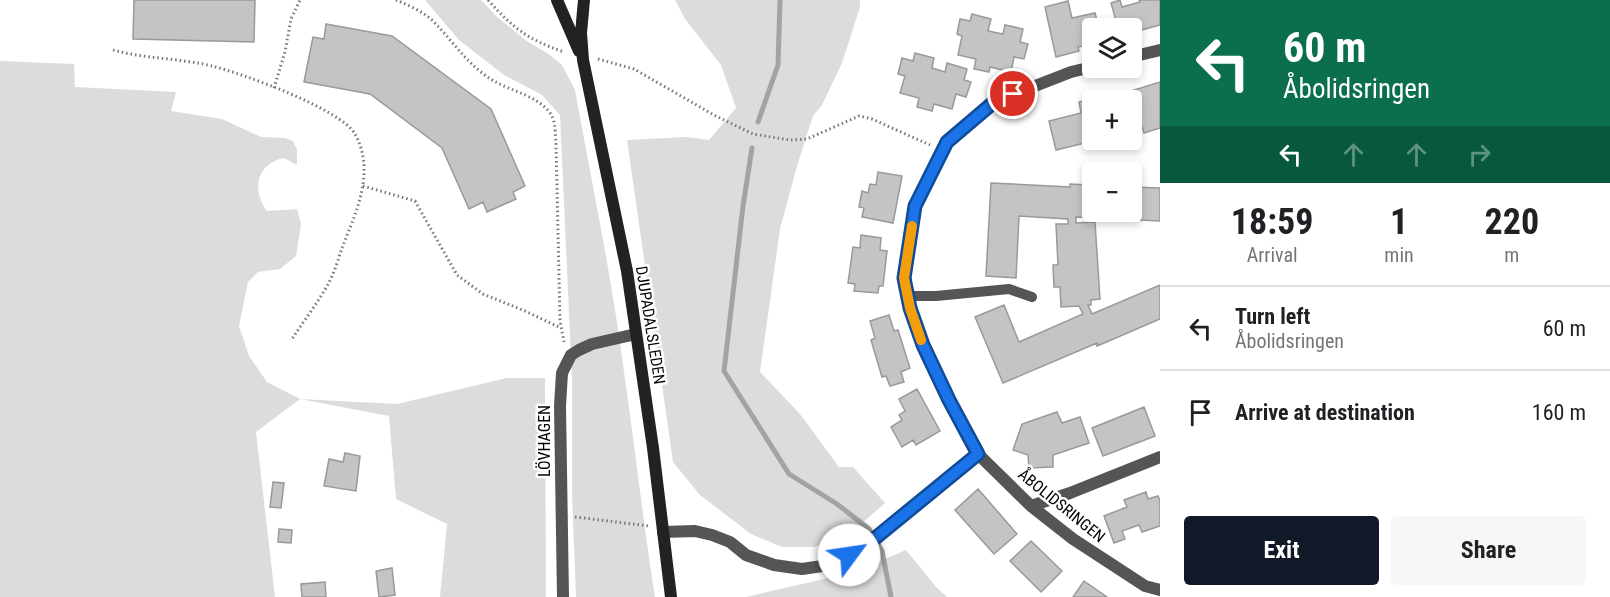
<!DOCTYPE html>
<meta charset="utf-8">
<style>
body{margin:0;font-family:"Roboto Condensed",sans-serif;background:#f6f6f6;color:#202124;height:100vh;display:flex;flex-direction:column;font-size:22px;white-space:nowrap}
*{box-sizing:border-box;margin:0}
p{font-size:20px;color:#757577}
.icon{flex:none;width:33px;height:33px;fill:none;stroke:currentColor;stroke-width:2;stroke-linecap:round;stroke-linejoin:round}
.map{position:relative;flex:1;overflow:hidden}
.side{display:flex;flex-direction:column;background:#fff;width:450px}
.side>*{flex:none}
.guide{background:#0b6e4f;color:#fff;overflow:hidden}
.tools{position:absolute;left:1082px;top:18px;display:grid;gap:12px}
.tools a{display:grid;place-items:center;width:60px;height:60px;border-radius:6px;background:#fff;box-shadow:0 3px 9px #0003;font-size:30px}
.pin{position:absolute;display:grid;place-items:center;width:51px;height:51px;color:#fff;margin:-26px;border:3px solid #fff;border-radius:50%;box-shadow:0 2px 6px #0007}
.me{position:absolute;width:66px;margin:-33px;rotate:59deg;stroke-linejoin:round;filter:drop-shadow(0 0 4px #0008)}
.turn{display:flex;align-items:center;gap:21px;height:126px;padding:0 24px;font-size:27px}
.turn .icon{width:78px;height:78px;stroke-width:2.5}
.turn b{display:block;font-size:42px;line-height:51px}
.lanes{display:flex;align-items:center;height:57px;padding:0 24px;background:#0003;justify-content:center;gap:30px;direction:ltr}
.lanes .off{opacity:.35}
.eta{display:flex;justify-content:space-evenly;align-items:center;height:102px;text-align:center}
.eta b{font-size:36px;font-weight:700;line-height:42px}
.button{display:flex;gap:12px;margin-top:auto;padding:12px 24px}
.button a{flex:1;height:69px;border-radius:6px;background:#111827;color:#fff;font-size:24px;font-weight:700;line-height:69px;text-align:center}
.button a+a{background:#f6f6f6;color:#202124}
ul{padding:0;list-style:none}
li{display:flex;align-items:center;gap:18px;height:84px;padding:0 24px;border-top:2px solid #e0e0e0}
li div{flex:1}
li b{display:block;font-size:22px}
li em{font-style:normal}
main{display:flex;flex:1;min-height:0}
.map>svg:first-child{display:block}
.green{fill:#dcdcdc}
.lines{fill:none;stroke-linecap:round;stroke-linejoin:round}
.stream{stroke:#a3a3a3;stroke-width:5}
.building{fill:#c4c4c4;stroke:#999;stroke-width:1.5}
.path{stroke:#777;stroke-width:3;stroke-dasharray:1.5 3;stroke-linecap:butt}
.lane{stroke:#555;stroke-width:10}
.street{stroke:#555;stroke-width:12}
.secondary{stroke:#222;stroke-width:12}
.route-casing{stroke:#114b97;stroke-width:15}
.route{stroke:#1a73e8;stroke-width:10}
.slow{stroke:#f59e0b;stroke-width:10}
.labels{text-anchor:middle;stroke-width:5;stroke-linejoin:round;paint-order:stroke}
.street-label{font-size:16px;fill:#000;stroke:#fff}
</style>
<main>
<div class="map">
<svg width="1160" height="597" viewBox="0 0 1160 597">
<rect width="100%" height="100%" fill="#fff"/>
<!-- green -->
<path class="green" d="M425,0H481L496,16L528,42L547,53L562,65L575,90C592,184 612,278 624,372C635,447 643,522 655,597H576L572,494V379L560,115L542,95L504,75L459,40Z
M675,0H860V7L842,63L822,105L813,116L797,166L780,229L760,372L800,414L839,467H853L885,503L852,532L814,547H782L751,534L700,495L673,462L627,140L686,137L709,140L736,108L721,65L685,19Z
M0,61L74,64L75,87L176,92L171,111L222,119L261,137L285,138L293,141L297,150V165L284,158C257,163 251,190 267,211L297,209L301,224L296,256L280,269L258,272L248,282L239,326L249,356L267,382L300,399L397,404L507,378H545L546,597H440L447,524L396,499L389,416L300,399L256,432L275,597H0Z
M906,550L937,588L947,597H746L854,572Z"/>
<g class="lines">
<!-- stream -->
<path class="stream" d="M758,122L778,65L780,0
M752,148L743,206L724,371L789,474L837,504L869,529L882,551L891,597"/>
</g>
<!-- building -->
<path class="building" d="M134,0H255L254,42L133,39Z
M1120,0L1122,7L1140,2L1139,0H1160V25L1131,33V28H1118L1111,3Z
M1068,1L1072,18L1095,13L1099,28H1092V44L1078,47L1079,51L1056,57L1045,7Z
M972,14L991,19L988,31L1003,34L1005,25L1023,29L1020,42L1028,44L1024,59L1014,57L1011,72L990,67L989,72L974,69L976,59L958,55L962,36L957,34L960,19L970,21Z
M326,24L392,36L491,109L525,186L513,192L516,199L487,212L483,202L469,209L442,148L370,94L304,82L313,37L324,39Z
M915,53L934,58L932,68L945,72L947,63L967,69L964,80L971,82L966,97L956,94L952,109L934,104L932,111L917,107L919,98L900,93L905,76L898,74L902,58L913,61Z
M1160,82V128L1144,133L1131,91Z
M1107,95L1109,100H1092V140H1097L1056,150L1049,121L1081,113L1079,102Z
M1100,140H1119V141L1102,146Z
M878,172L902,176L893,223L862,217L864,208L859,207L862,191L868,193L870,184L876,185Z
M991,183L1070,187V184L1092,185V212H1131V187L1160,188V221L1076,217V223L1095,222L1100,299L1091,300V305H1088L1092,314L1160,285V319L1097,346V343L1003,383L975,317L1004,305L1019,342L1083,314L1079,306L1061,307L1060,287H1054L1053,265H1058L1056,224H1068V219L1019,216L1016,278L986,276Z
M861,235L881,238L880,250L887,251L883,286H879L878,293L854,291L855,284L848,283L853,247L860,248Z
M889,315L894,331L898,330L910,368L901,372L904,382L890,386L886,376L882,377L871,340L875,338L870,321Z
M917,389L940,431L916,445L913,440L902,447L891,427L902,420L899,415L905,411L899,399Z
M1144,407L1155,436L1103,456L1092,428Z
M1057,412L1062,423L1080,417L1089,443L1053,455V467L1029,468L1028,455L1013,450L1022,424Z
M345,453L360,456L356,491L324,486L329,459L343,462Z
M273,482L284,483L281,508L270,507Z
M978,489L1017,534L994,554L955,510Z
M1146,492L1148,499L1158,496L1160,501V526L1142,532L1139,525L1122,531L1125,539L1114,543L1104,516L1127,507L1124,500Z
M279,529L292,530L291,543L278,542Z
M1031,541L1062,571L1041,592L1010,561Z
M392,568L395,595L379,597L376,571Z
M1084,581L1107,597H1073Z
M325,582L326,597H302L301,584Z"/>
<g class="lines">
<!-- path -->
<path class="path" d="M396,0C408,5 422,11 432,20C453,41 468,66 494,81C511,91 538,96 550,113C556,121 555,134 556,144L560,321L564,342
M488,0C514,29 527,39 564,52
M113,50C145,59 179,58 212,66C241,73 341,109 355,134C376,172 356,212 342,248C338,260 334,274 327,286C317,304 303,322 292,339
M598,59L634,69L714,115L753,134L789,140L807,139L859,116L872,119L930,145
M274,88L285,52L291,19L300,0
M363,186L415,201L457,275L483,294L525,311L561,328
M575,517L649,526"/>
<!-- lane -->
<path class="lane" d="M908,296H936L1009,289L1032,297"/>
<!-- street -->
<path class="street" d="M1131,57L1160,50
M1092,67L1071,72L994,102L947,142L915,206L905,278L910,308L923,345L949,400L978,454L1031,506L1073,539L1145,586L1160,590
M1031,506L1070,493L1160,457
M663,532L695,531L712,535L730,542L746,555L774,565L802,569L829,565L868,544L978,454
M563,597L560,406L562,373L571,355L579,350L592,344L636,334"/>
<!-- secondary -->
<path class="secondary" d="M557,0L579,51
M584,0L581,33L583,60L627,271L653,448L671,597"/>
</g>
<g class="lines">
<defs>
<path id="route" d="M849,555L868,544L978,454L949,400L923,345L910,308L904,278L915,206L947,142L994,102L1013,94"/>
</defs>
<!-- route casing -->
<use href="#route" class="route-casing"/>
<!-- route -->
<use href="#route" class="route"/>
<!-- slow -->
<path class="slow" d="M912,226L904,278L910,308L921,340"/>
</g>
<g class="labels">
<!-- street labels -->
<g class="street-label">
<text transform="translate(651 325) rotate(81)" y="6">DJUPADALSLEDEN</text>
<text transform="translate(544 441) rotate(-90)" y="6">LÖVHAGEN</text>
<text transform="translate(1062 505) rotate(39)" y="6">ÅBOLIDSRINGEN</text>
</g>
</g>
</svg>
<div class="tools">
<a><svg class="icon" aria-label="layers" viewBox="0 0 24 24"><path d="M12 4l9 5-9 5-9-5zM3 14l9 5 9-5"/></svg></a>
<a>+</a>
<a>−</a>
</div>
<div class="pin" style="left:1013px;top:94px;background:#d93025"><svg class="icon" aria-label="arrive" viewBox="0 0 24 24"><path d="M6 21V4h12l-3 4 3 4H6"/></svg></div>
<svg class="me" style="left:849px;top:555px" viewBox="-20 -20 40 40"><circle r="19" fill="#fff"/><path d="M0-13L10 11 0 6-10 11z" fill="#1a73e8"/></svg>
</div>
<section class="side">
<div class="guide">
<div class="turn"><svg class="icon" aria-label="left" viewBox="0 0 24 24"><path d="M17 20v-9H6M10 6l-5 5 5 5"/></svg><div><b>60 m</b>Åbolidsringen</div></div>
<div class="lanes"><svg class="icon" aria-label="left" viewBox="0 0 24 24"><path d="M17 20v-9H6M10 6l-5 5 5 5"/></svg><svg class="icon off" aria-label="ahead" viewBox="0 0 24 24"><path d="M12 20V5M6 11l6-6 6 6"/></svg><svg class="icon off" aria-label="ahead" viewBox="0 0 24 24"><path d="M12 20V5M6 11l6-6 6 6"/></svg><svg class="icon off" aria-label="right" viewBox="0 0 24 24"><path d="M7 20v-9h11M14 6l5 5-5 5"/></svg></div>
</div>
<div class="eta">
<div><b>18:59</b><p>Arrival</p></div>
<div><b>1</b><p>min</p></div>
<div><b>220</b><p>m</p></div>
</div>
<ul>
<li><svg class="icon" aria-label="left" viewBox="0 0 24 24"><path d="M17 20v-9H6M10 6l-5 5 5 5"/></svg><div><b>Turn left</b><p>Åbolidsringen</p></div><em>60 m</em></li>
<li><svg class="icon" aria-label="arrive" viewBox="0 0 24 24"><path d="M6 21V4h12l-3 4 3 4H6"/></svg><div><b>Arrive at destination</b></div><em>160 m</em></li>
</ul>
<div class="button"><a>Exit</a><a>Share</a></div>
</section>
</main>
